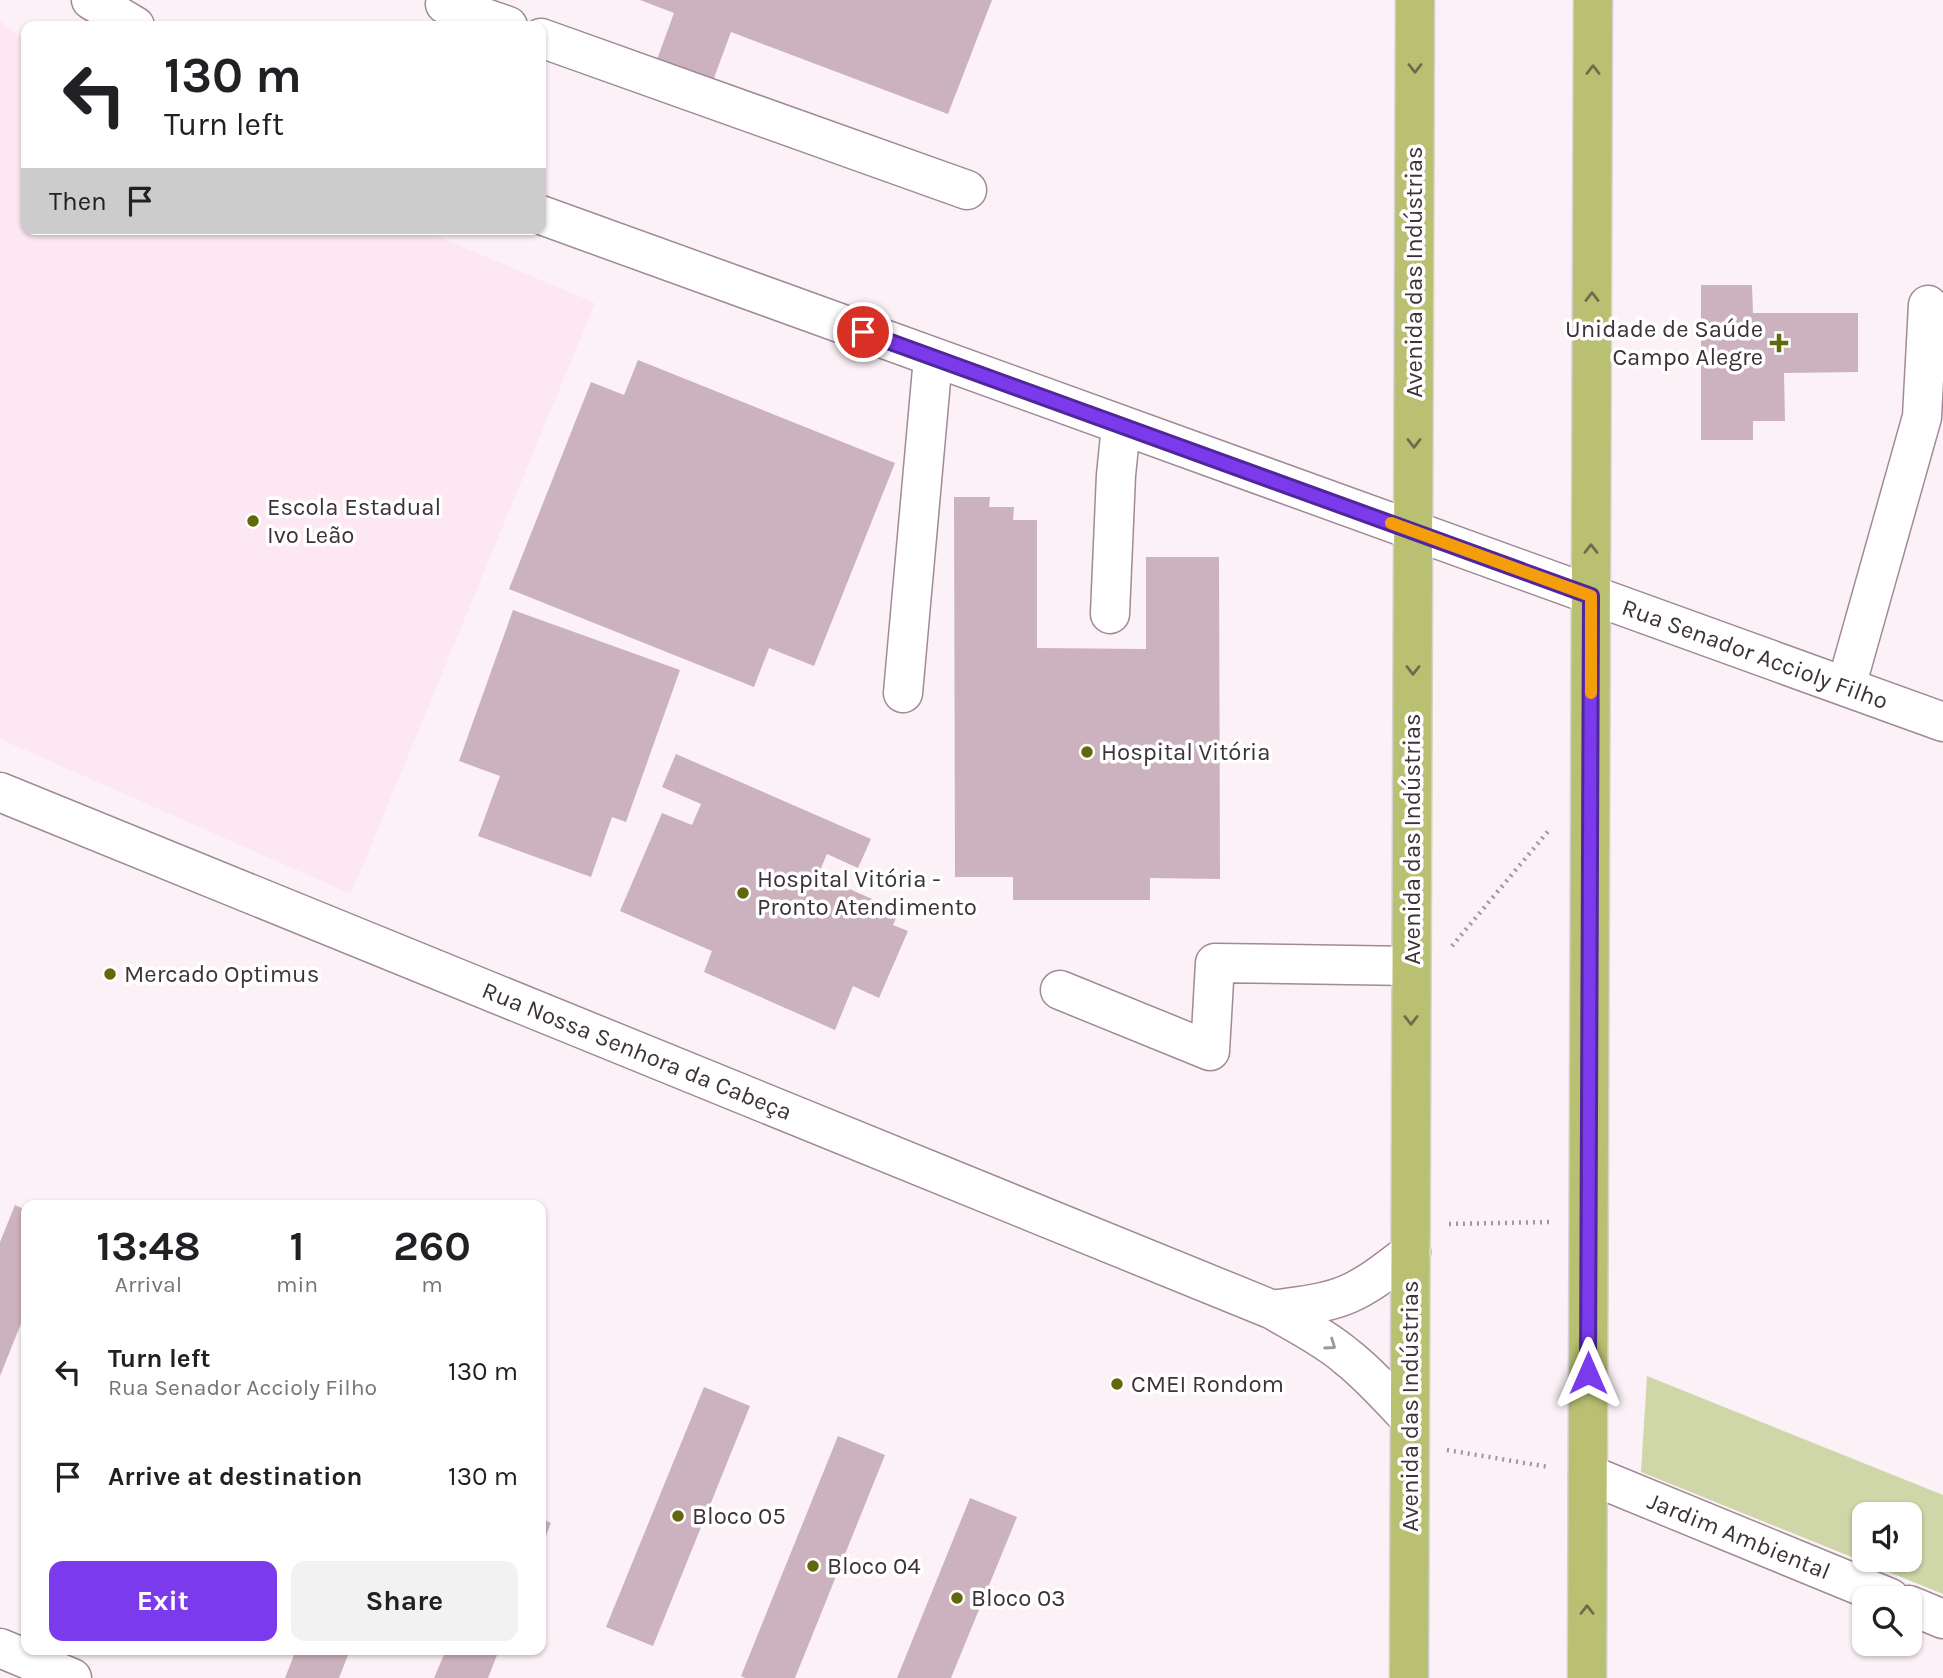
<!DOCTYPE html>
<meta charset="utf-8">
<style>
body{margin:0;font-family:Karla,sans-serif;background:#f2f2f2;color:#202124;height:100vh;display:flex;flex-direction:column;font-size:26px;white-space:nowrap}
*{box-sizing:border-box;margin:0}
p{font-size:23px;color:#757577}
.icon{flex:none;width:38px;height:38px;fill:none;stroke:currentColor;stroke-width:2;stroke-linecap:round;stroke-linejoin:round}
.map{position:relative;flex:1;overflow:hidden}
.details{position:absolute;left:21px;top:1200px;width:525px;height:455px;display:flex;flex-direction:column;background:#fff;border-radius:14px;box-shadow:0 2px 5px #0004}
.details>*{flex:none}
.guide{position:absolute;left:21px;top:21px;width:525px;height:214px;border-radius:14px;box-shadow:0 2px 5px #0004;background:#fff;color:#202124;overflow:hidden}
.tools{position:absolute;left:1852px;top:1502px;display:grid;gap:14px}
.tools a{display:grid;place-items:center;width:70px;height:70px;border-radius:14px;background:#fff;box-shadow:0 2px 5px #0004;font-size:35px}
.pin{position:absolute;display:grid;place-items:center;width:60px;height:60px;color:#fff;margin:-30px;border:4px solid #fff;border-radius:50%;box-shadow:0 2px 7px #0007}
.me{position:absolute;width:77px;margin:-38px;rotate:0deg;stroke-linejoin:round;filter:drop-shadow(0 0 5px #0008)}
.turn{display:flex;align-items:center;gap:24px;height:147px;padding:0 28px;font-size:32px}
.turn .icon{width:91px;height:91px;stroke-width:2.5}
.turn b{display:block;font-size:49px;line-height:60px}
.then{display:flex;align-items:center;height:66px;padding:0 28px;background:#0003;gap:14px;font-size:26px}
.eta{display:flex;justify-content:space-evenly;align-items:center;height:119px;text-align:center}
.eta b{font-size:42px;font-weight:700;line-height:49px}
.cta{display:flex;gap:14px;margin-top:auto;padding:14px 28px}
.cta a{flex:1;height:80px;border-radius:14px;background:#7c3aed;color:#fff;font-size:28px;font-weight:700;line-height:80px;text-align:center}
.cta a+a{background:#f2f2f2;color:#202124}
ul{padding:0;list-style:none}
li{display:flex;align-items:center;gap:21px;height:105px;padding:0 28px}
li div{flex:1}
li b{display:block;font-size:26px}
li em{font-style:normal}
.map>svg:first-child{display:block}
.built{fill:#fce7f2}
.green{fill:#cfd6a8;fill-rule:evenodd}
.building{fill:#ccb2bf}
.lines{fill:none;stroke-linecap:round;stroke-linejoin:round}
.minor-casing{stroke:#a28996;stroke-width:41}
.major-casing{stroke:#d4d2d3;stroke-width:41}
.path{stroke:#a1969b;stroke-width:4.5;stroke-dasharray:2 5;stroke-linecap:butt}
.minor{stroke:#fff;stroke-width:38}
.major{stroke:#bac071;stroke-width:38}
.oneway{stroke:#6f6b4e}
.oneway2{stroke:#9e989b}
.route-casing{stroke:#51269a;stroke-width:18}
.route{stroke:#7c3aed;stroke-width:12}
.slow{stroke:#f59e0b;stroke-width:12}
.poi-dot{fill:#61690c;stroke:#fff;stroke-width:2.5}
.labels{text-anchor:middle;stroke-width:7;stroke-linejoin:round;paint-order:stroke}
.street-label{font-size:24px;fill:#3d3237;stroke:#fff}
.poi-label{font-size:24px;fill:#3d3237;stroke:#fff;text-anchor:start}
</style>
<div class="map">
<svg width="1943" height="1678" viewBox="0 0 1943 1678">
<rect width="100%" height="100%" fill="#fcf1f6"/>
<!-- built -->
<path class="built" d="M0,21L26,42V229H420L595,303L351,894L0,739Z"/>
<!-- green -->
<path class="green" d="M1647,1376L1943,1495V1594L1641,1472ZM1864,1514H1909V1559H1864Z"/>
<!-- building -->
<path class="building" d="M640,0H992L948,114L731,32L711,86L655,65L674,13Z
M1701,285H1752L1753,313H1858V372L1784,373L1785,421H1753V440H1701Z
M638,360L895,463L814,666L769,648L754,687L509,589L591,382L624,395Z
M954,497H990L989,507H1014L1013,520H1037V648L1146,649V557H1219L1220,879L1150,878V900H1013V877H955Z
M513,610L680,670L626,822L612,817L591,877L478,836L500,776L459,761Z
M676,754L871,839L858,868L827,854L818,875L899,911L893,925L908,931L879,998L853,986L835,1030L704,972L712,951L620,911L662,813L692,825L701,804L662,787Z
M15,1205L26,1210V1311L0,1376V1242Z
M704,1387L750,1406L653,1646L606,1627Z
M838,1436L885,1455L795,1678H745L741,1676Z
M970,1498L1017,1517L951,1678H897Z
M541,1518L551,1523L541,1548Z
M296,1650H350L339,1678H285Z
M446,1650H499L488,1678H434Z"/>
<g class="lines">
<defs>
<path id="minor" d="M91,0L135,26
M445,4L508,26
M541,38L967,190
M541,215L1943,722
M1110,614L1116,475L1121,426
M1846,687L1922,417L1928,305
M903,693L933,358
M0,792L1273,1310C1298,1325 1325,1338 1347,1357C1370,1375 1389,1397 1409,1418
M1060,990L1210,1051L1215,963L1411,966
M1273,1310C1298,1306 1325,1304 1348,1294C1371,1284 1391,1267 1411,1252
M1588,1474L1890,1598
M1909,1605L1943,1619
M0,1648L72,1678"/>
<path id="major" d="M1409,1678L1415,0
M1587,1678L1593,0"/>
</defs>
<!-- minor casing -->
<use href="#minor" class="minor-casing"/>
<!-- major casing -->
<use href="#major" class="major-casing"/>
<!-- path -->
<path class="path" d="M1452,946L1550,829
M1449,1224L1549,1222
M1447,1450L1549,1467"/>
<!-- minor -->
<use href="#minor" class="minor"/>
<!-- major -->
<use href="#major" class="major"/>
</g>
<!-- one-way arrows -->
<defs><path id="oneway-chevron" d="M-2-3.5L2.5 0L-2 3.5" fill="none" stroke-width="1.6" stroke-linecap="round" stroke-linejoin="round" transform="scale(1.75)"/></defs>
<g class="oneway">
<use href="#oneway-chevron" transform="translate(1415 68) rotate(90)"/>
<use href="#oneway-chevron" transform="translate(1593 70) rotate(-90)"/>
<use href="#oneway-chevron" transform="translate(1592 297) rotate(-90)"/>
<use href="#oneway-chevron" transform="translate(1414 443) rotate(90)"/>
<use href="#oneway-chevron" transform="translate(1591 549) rotate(-90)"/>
<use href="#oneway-chevron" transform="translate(1413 670) rotate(90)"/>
<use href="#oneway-chevron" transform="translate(1411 1020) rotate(90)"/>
<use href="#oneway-chevron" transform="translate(1587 1610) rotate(-90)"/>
</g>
<use class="oneway2" href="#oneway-chevron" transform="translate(1331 1345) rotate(35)"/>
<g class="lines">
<defs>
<path id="route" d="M863,332L1591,596L1588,1373"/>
</defs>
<!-- route casing -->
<use href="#route" class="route-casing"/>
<!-- route -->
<use href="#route" class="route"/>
<!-- slow -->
<path class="slow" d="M1391,523L1591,596V693"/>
</g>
<!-- markers -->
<g class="poi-dot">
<path d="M1775.5 332.5h7v7h7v7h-7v7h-7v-7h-7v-7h7z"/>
<circle cx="253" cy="521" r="7"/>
<circle cx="1087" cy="752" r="7"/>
<circle cx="743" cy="893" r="7"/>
<circle cx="110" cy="974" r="7"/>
<circle cx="1117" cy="1384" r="7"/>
<circle cx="678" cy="1516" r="7"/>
<circle cx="813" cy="1566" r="7"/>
<circle cx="957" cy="1598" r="7"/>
</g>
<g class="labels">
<!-- street labels -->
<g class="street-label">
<text transform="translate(1414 272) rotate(-90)" y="8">Avenida das Indústrias</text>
<text transform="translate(1755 654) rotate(20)" y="8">Rua Senador Accioly Filho</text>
<text transform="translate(1412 839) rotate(-90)" y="8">Avenida das Indústrias</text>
<text transform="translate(637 1051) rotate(22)" y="8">Rua Nossa Senhora da Cabeça</text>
<text transform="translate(1410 1406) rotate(-90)" y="8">Avenida das Indústrias</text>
<text transform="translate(1739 1536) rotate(22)" y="8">Jardim Ambiental</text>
</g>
<!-- poi labels -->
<g class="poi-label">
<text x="1763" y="337" text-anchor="end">Unidade de Saúde<tspan x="1763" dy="28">Campo Alegre</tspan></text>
<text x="267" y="515">Escola Estadual<tspan x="267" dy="28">Ivo Leão</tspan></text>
<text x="1101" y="760">Hospital Vitória</text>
<text x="757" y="887">Hospital Vitória -<tspan x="757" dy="28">Pronto Atendimento</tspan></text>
<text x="124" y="982">Mercado Optimus</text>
<text x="1131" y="1392">CMEI Rondom</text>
<text x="692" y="1524">Bloco 05</text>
<text x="827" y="1574">Bloco 04</text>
<text x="971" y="1606">Bloco 03</text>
</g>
</g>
</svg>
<div class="tools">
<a><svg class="icon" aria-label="sound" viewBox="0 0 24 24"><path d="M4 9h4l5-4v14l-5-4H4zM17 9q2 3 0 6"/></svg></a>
<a><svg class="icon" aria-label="search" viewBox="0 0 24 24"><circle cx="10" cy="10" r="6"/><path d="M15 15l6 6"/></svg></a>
</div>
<div class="pin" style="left:863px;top:332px;background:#d93025"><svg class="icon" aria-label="arrive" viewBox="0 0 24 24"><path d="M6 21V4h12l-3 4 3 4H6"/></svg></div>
<svg class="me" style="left:1588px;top:1373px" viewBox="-20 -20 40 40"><path d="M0-17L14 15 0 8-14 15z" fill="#7c3aed" stroke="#fff" stroke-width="4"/></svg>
<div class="guide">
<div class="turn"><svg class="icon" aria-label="left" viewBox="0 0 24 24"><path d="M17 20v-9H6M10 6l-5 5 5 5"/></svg><div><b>130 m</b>Turn left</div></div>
<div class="then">Then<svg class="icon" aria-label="arrive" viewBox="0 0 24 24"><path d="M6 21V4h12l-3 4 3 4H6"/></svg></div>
</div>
<section class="details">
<div class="eta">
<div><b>13:48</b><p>Arrival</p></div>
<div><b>1</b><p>min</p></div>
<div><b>260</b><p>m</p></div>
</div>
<ul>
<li><svg class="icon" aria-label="left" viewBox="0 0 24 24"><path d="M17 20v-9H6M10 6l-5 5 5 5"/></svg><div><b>Turn left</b><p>Rua Senador Accioly Filho</p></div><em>130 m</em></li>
<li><svg class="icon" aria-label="arrive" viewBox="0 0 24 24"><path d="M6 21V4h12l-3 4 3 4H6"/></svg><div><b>Arrive at destination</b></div><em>130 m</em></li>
</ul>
<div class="cta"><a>Exit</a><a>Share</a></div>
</section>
</div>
